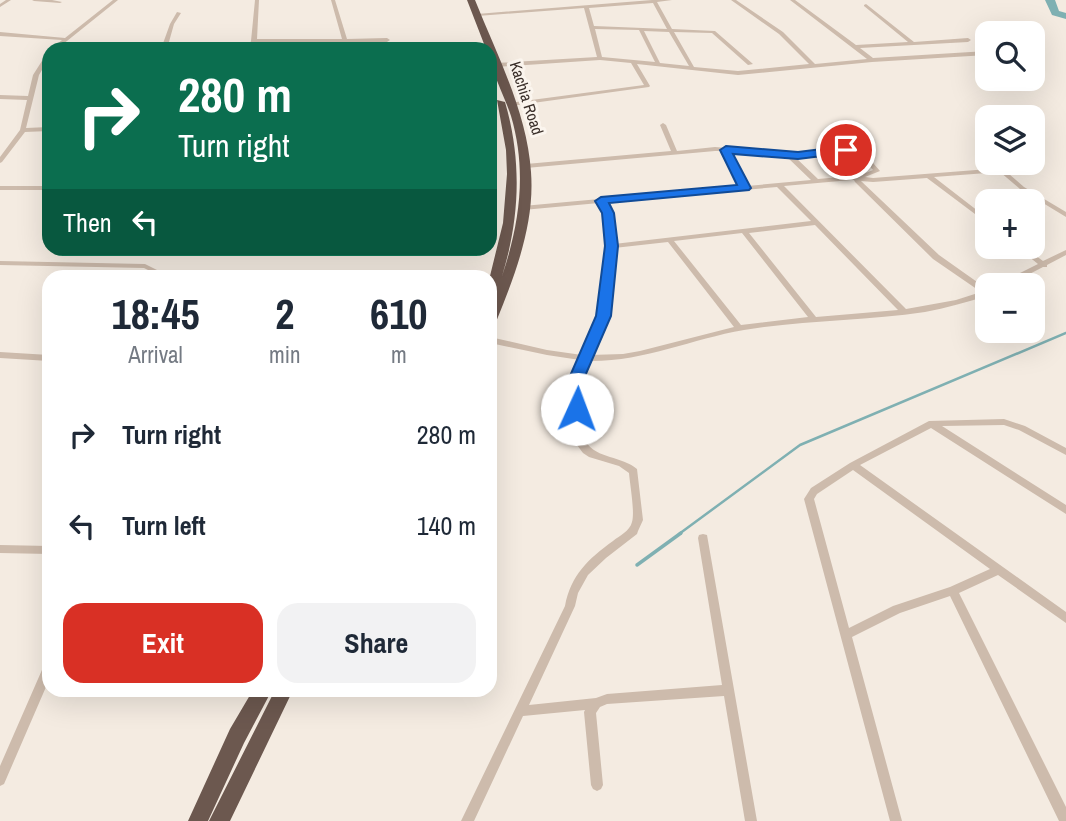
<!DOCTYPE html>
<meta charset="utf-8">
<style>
body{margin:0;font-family:"Archivo Narrow",sans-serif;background:#f2f2f3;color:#1f2937;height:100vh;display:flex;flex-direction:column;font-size:26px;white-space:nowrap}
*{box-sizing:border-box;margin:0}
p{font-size:23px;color:#747a83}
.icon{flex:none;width:38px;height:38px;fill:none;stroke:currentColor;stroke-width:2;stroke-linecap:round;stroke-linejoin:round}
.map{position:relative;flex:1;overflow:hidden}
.details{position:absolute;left:42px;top:270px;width:455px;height:427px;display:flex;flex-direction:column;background:#fff;border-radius:21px;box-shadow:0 7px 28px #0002}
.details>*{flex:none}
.banner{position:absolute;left:42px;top:42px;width:455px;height:214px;border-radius:21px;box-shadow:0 7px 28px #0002;background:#0b6e4f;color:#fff;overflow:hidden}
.fabs{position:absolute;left:975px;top:21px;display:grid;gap:14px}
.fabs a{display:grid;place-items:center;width:70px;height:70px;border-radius:14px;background:#fff;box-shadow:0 7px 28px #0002;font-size:35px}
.pin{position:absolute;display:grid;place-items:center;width:60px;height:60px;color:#fff;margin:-30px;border:4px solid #fff;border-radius:50%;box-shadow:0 2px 7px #0007}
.me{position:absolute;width:77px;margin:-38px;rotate:2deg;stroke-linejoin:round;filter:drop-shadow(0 0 5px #0008)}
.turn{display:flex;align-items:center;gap:24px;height:147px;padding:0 21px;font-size:32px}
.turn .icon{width:91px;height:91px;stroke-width:2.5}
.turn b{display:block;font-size:49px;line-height:60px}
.then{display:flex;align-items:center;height:66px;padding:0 21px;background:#0003;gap:14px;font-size:26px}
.eta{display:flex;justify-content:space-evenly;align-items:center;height:119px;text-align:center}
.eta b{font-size:42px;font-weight:700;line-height:49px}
.action{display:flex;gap:14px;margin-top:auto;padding:14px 21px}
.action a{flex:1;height:80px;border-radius:21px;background:#d93025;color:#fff;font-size:28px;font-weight:700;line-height:80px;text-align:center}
.action a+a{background:#f2f2f3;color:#1f2937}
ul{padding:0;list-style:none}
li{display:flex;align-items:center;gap:21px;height:91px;padding:0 21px}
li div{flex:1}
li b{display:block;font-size:26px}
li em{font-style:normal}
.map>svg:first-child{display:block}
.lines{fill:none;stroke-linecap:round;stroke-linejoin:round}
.stream-far1{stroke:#7fb0b2;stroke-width:2.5}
.stream{stroke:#7fb0b2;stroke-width:3.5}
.river{fill:#7fb0b2;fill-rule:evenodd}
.minor{fill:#cdbbac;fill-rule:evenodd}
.trunk{fill:#6c584f;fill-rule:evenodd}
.route{fill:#1a73e8;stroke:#114b97;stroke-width:2}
.labels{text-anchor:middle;stroke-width:6;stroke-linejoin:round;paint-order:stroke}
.far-street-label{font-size:16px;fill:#3b302b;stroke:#fbf5ee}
</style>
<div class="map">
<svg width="1066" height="821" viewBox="0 0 1066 821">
<rect width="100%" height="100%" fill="#f4ebe1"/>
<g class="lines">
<!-- stream-far1 -->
<path class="stream-far1" d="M679,534L800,445L1066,333"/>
<!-- stream -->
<path class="stream" d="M637,565L681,533"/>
<!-- river -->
<path class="river" d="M1045,0H1055L1059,11L1066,13V19L1052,15Z"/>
<!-- minor -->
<path class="minor" d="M6,0H11L0,7V4Z
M32,0H52L62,2L60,3L34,1Z
M113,0H118L57,49H51L62,40L0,36V32L65,38Z
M255,0H259L257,39H342L331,0H335L347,39L387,38L390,40L387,42L256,43L254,49H248L251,41Z
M652,0H672L657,2L672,29L715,31L753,64L748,65L712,33L674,32L694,67L738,71L809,64L779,34L731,0H736L783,32L815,64L867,59L790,0H795L856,45L908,42L864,6V5L866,4L914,42L968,38L971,40L968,42L860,48L873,58L987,51V55L872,62L738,75L637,64L650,86L649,87L511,106L509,105V103L644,85L631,63L600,60L496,67L493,65L496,63L597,57L584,8L477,16L475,15L477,14ZM653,3L667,29L594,26L589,8ZM595,29L639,30L655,62L602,57ZM644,31L669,32L689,66L660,63Z
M177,12L181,13L174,24L167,49H161L170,24Z
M49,52V58L39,75L26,128L49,127V131L25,132L2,162L0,163V157L20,130L27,100L0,99V95L28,96L33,75L47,53Z
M663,123L666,125L677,151L715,147L789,153L860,148L880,171L865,177L873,178L1002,168L1024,187L1066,212V217L1020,189L1000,172L934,177L987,218V223L927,178L873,182L861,181L939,255L987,289V296C967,302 946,308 925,312C865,321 804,320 744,330C691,339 644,362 588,361C577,387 580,415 586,442C597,459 622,456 637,469L643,520L638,531L637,534L606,558L588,575L578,593L575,606L529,705L596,698L607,694L722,685L698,538L699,535L703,534L707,535L757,821H745L724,696L607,704L600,707L596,713L603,785L601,789L597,791L593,789L591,785L584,712L585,710L523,716L474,821H461L565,606C571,575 588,559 613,541C619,536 630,531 632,522C635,512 630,485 629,473L619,466L589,457L583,453L577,445L575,432L572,392L574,376L580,360L547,355L490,343V337L547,350L582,355C588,343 594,331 598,319C609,286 612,235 599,203L523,210L520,208L523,206L741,186L723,151H715L526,168L523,166L526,164L671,151L660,125ZM856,151L873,170L861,175L860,177L851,176L818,179L794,156ZM729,152L787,157L811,180L747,186ZM851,180H854L855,182L933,259L981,292L956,300L906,309L784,186ZM777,187L811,221L614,244L612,225L605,202ZM815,225L898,310L816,317L749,233ZM742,233L808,317L741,325L674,241ZM668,242L734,327L640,351L623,354L590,355C596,344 602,332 606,320C613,297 614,272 614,248Z
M0,186H49V190H0Z
M1017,247H1024L1043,261L1066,250V255L1047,265V267H1043L1008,285H999L1000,283L1038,264Z
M0,261L145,264L169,276H160L144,268L0,265Z
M0,352L49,355V361L0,358Z
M1004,419L1025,426L1066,448V455L1019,430L1004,425L942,426L1066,505V514L931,428L860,465L1066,612V623L998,575L959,593L1066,807V821H1059L950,596L900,613L852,637L902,821H890L804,499L811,488L850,463L929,421ZM853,470L990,569L950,587L893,606L849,628L814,499L817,494Z
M0,545L49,546V554L0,553Z
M49,662V680L4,784L0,786V766L45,663Z"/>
<!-- trunk -->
<path class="trunk" d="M467,0H475C497,55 527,112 531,172C535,224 515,275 496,322L490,326V307L494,297L490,298V276L503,223L507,174L506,150L497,100L505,102C522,160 520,218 502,276C520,223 527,170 511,116C504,94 490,72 490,49H486Z
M253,690H272L244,743L208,821H188L230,729Z
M275,690H293L230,821H209Z"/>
</g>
<!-- route -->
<path class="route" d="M726,146L798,152L846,146L851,150L846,153L798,159L733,154L751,188L749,190L609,203L614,213L618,246L611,316L585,376V409L577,415L572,413L569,409L570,376L596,316L605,246L602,213L595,201L601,197L737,185L720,150Z"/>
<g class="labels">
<!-- far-street labels -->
<g class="far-street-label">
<text transform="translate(527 98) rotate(72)" y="6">Kachia Road</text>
</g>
</g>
</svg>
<div class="fabs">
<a><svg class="icon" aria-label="search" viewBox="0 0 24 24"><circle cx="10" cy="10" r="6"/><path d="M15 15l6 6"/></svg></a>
<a><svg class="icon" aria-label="layers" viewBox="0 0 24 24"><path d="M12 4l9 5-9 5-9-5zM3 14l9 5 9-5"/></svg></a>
<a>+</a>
<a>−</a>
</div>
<div class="pin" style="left:846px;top:150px;background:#d93025"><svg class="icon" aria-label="arrive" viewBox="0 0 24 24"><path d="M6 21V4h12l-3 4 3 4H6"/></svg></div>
<svg class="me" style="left:577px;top:409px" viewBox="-20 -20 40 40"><circle r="19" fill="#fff"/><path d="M0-13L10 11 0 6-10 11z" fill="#1a73e8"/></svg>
<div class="banner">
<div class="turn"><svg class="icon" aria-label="right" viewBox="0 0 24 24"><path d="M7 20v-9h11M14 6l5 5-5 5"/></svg><div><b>280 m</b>Turn right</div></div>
<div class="then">Then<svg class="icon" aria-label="left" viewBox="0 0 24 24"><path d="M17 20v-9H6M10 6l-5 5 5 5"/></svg></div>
</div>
<section class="details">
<div class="eta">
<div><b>18:45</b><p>Arrival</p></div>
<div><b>2</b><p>min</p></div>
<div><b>610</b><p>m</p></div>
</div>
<ul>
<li><svg class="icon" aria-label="right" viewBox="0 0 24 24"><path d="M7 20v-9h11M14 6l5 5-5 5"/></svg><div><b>Turn right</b></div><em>280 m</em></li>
<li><svg class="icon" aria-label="left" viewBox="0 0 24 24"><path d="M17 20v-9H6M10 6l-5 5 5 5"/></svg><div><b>Turn left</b></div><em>140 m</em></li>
</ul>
<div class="action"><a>Exit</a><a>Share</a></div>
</section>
</div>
